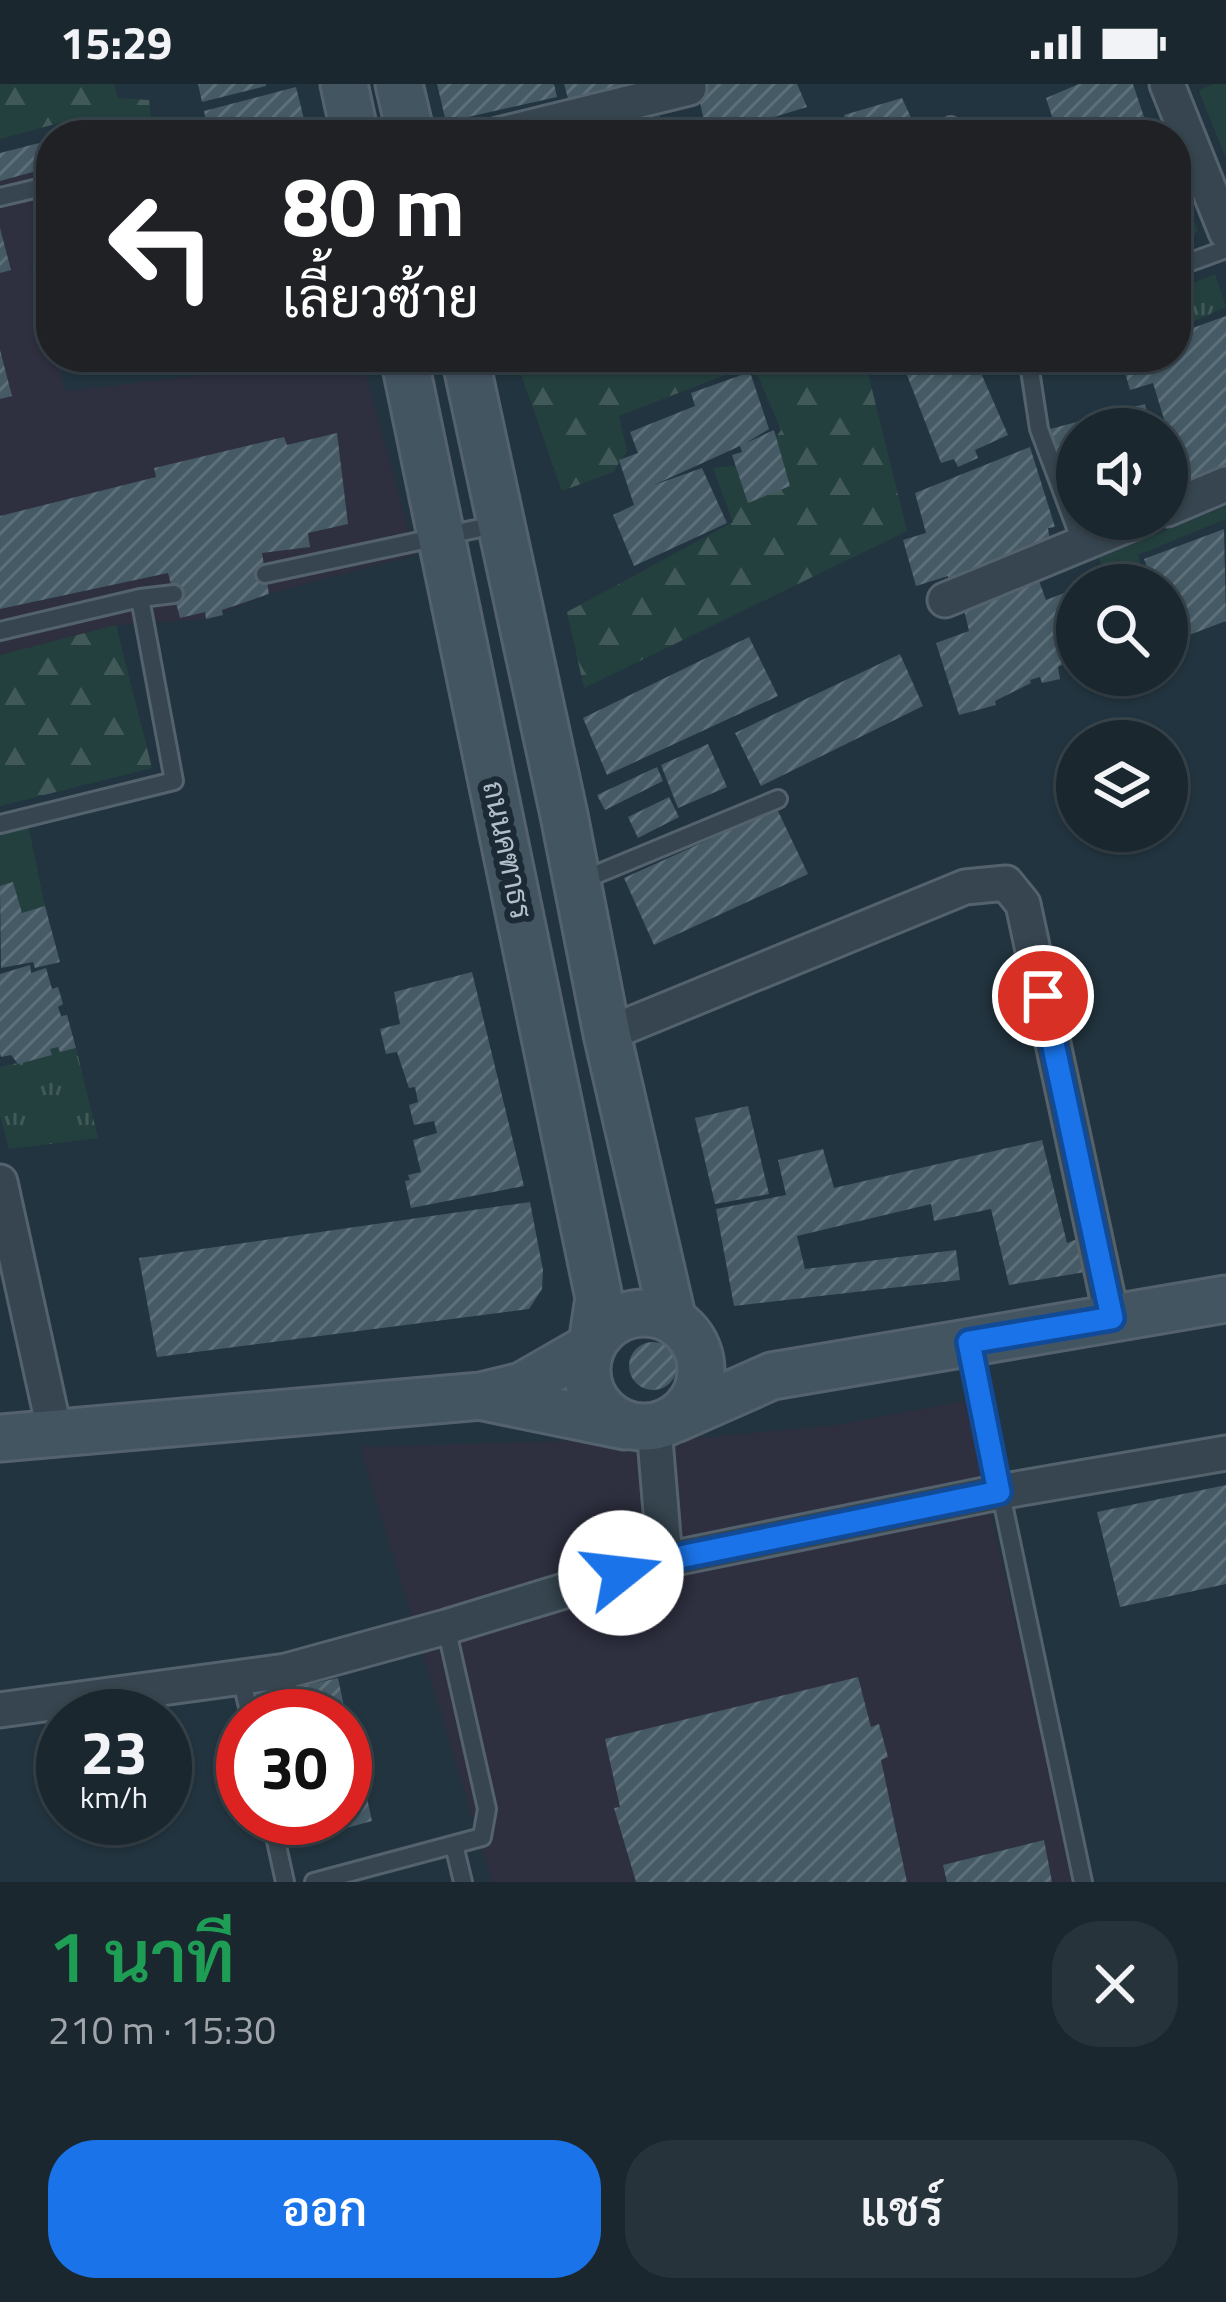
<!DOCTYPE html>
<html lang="th">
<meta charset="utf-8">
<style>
body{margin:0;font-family:"Titillium Web",Sarabun,sans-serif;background:#27333b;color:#f1f3f6;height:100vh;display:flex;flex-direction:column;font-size:45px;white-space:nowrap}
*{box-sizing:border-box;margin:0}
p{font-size:39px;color:#9fa5aa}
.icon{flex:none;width:66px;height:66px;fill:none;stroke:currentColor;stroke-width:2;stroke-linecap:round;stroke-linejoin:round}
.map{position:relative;height:1798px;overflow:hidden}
.details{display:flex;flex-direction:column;background:#1a272f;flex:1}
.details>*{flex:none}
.banner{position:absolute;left:36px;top:36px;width:1155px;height:252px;border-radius:48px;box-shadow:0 3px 9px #0004,0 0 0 3px #38444b;background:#202124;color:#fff;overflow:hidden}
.tools{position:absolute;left:1056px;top:324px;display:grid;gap:24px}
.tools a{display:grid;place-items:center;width:132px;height:132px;border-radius:50%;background:#1a272f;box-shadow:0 3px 9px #0004,0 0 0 3px #38444b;font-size:60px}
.speed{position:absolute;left:36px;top:1605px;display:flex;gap:24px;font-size:60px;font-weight:700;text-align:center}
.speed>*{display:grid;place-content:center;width:156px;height:156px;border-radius:50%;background:#1a272f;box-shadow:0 3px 9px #0004,0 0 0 3px #38444b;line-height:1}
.speed small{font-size:30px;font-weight:400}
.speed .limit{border:18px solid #d22;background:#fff;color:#111}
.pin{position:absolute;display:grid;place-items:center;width:102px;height:102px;color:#fff;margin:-51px;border:6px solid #fff;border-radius:50%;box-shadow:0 3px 12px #0007}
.me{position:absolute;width:132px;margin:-66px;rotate:74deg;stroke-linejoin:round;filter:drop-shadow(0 0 9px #0008)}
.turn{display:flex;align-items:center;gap:42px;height:252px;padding:0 48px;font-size:54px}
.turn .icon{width:156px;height:156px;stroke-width:2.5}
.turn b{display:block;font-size:84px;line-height:102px}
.round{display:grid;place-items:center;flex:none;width:126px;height:126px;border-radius:48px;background:#27333b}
.overview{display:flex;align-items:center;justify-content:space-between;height:204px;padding:0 48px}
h1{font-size:72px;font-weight:600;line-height:90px;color:#1e9e55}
.cta{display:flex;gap:24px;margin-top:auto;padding:24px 48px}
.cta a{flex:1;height:138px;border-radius:48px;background:#1a73e8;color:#fff;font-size:48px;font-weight:600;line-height:138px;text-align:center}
.cta a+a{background:#27333b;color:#f1f3f6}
.status{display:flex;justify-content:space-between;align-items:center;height:84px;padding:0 60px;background:#1a272f;direction:ltr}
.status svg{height:33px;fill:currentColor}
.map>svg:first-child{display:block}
.medical{fill:#2e2f3f}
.grass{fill:url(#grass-tufts)}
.forest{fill:url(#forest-firs)}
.garden{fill:#24403e}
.building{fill:url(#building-hatch)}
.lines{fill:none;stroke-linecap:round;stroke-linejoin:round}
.lane-casing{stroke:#54626d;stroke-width:22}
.street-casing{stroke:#54626d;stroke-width:39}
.secondary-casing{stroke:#54626d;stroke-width:51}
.lane{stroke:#36454f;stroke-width:16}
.street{stroke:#36454f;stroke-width:33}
.secondary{stroke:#445562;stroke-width:45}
.route-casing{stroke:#114b97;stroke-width:30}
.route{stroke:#1a73e8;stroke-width:21}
.labels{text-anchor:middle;stroke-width:12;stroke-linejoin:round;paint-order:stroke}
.street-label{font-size:30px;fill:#b2bfca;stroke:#1b2a34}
</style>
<div class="status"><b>15:29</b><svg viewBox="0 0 49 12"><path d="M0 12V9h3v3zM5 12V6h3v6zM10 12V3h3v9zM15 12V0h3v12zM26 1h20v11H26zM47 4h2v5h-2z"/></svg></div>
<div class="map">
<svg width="1226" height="1798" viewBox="0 0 1226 1798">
<defs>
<pattern id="grass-tufts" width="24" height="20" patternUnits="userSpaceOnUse" patternTransform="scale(3)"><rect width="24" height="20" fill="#24403e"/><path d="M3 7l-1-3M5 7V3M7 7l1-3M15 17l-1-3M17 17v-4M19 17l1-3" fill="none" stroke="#415a59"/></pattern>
<pattern id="forest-firs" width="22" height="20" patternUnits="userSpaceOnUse" patternTransform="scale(3)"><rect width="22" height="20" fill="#24403e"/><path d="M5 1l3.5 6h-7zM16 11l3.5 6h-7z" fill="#415a59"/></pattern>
<pattern id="building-hatch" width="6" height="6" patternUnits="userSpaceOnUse" patternTransform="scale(3)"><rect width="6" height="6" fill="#455a65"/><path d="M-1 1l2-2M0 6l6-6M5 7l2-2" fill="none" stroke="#5d707a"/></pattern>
</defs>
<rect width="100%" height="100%" fill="#22343f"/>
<!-- medical -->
<path class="medical" d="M43,58L51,59V174L31,181L51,255V273H56L66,307L212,290L287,273H361L415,471L269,510L206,535L117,541L0,571V69Z
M965,1317L1075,1798H492L360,1363L709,1353L836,1341Z"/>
<!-- grass -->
<path class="grass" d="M1213,0H1226V74L1199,7Z
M1176,92L1198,146L1194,151L1176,158Z
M1215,190L1226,223L1176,245V207Z
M58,963L60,968L76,964L98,1054L9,1065L0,1032V983L52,971L50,965Z"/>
<!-- forest -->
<path class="forest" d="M0,0H114L118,14L149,16L153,51H117L112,43L70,36L0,55Z
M515,273H864L907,447L584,604L567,528L733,438L713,384L758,379L781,346L753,280L619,332L627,367L613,388L562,407Z
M116,541L152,684L0,722V571Z"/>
<!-- garden -->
<path class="garden" d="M1226,422V435L1138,471L1148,501H1109L1099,474Z
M28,741L45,822L22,829L13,799L0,802V749Z"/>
<!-- building -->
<path class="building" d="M198,0H266V2L202,18Z
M437,0H554L557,13L446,38Z
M564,0H633V2L569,18Z
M696,0H797L807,23L774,33L776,45L807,36L811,51H707Z
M1079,0H1133L1145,36L1110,51H1058L1046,14Z
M296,3L308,51H209L204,27Z
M902,14L919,51H851L844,31Z
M647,27L650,35L659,32L661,40L665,39L667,46L674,45L676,51H570Z
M43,58L51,83L0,97V69Z
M0,144L11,186L0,189Z
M1226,232V392L1172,408L1167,390V345L1153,299L1130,306L1122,278L1132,273H1176V250Z
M0,266L12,312L0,315Z
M208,273H279V275L212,290Z
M900,273H974L1008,351L975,366L978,374L958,383L954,375L941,379Z
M750,288L769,345L746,359L774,346L790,402L748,419L732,371L742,368L740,362L654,401L702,384L727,439L634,482L613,431L634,421L619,376L638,369L630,348L695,322L691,309Z
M1145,320L1152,345H1077L1076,429L1050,345Z
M337,349L348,440L308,449L310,463L262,469L269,510L222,526L223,531L206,535L205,528L180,534L168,489L0,525V432L156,393L154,384L284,353L287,361Z
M1030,363L1055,443L1048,444L1050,457L949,496L948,492L916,502L903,456L926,449L915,409Z
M1224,445L1226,537L1176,556L1167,534V501H1154L1144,475Z
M1038,494L1046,516L1077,504V573L1058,583L1060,595L1042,599L1040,593L1030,596L1031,599L995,617L996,621L959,631L936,559L969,547L964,526Z
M749,553L778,612L607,691L583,634Z
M900,570L923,622L761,702L735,649Z
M708,660L727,703L678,724L661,681Z
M657,683L663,697L605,726L597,711Z
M669,713L679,733L638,754L628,733Z
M777,725L808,790L654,861L624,794Z
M13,798L22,829L45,822L60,878L35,884L33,878L1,884L0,802Z
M30,881L31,889L46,884L52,905L58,903L63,920L58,923L61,932L67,931L76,964L60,968L58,963L50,965L52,971L18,980L11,971L1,973L0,969V890Z
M472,888L524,1102L411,1124L405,1097L410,1096L408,1091L421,1088L413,1056L437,1049L434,1037L414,1041L409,1021L418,1018L415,1003L409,1004L397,968L386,970L380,945L400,940L394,908Z
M748,1022L769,1110L715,1120L695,1034Z
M1042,1056L1067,1159L1077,1155L1085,1188L1009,1201L991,1125L934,1137L931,1120L797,1152L805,1185L956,1166L960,1196L734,1222L716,1125L786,1111L778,1076L823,1065L834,1104Z
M530,1118L543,1186L542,1205L529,1225L157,1273L139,1174Z
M629 1282a24 24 0 1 1 48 0a24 24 0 1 1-48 0Z
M1226,1401V1500L1120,1523L1097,1428Z
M858,1593L871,1643L879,1640L888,1673L881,1676L907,1798H636L614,1724L620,1723L605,1655Z
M338,1594L346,1632H292L286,1606Z
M345,1637L353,1664L345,1666Z
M357,1668L372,1737L321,1751L317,1734H345V1670Z
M1044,1756L1052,1798H947L943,1781Z"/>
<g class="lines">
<defs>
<path id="lane" d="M951,42L954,51
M0,113L51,101
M1176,179L1185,180L1226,165
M1028,273L1039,345L1082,460
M265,490L499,440
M140,514L174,510
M0,547L140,514L174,697L0,740
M578,798L778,715
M969,1259L1083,1798
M241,1593L250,1632
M271,1734L285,1798
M454,1761L463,1798
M314,1798L482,1753L487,1725L446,1543"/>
<path id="street" d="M1167,0L1226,148
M498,51L689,4L688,0
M1167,425L1226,400
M945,516L1142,435
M607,950L965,803L1006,799L1023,820L1112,1234
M0,1098L55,1349
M654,1343L665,1476
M0,1626L286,1587L446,1543L665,1476L999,1408L1226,1369"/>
<path id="secondary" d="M344,0L355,51
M399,0L411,51
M404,273L599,1214L592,1260
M465,273L564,731L607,950L673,1237
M587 1286a57 57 0 1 1 114 0a57 57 0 1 1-114 0Z
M484,1313L625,1342
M675,1335L772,1292L1226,1215
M0,1354L481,1312L522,1302L590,1263"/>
</defs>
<!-- lane casing -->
<use href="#lane" class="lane-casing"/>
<!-- street casing -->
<use href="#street" class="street-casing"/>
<!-- secondary casing -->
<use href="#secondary" class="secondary-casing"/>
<!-- lane -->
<use href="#lane" class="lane"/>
<!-- street -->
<use href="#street" class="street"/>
<!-- secondary -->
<use href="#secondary" class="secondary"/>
</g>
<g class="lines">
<defs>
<path id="route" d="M621,1489L665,1476L999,1408L969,1258L1112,1234L1043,912"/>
</defs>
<!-- route casing -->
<use href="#route" class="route-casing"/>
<!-- route -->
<use href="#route" class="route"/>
</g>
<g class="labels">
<!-- street labels -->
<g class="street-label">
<text transform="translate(507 766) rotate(78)" y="10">ถนนคฑาธร</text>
</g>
</g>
</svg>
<div class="tools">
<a><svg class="icon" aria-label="sound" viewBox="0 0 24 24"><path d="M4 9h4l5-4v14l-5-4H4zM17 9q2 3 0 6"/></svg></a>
<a><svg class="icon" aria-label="search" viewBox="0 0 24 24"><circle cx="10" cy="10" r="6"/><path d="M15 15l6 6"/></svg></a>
<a><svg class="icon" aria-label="layers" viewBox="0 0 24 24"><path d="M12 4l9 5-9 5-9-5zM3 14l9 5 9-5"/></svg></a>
</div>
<div class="speed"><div>23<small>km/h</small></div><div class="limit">30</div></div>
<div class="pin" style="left:1043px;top:912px;background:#d93025"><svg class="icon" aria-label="arrive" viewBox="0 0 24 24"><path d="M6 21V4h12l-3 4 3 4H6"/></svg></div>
<svg class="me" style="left:621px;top:1489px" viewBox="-20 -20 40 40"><circle r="19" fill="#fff"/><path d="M0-13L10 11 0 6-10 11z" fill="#1a73e8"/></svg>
<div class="banner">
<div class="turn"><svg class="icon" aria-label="left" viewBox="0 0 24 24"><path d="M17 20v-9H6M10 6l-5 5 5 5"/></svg><div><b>80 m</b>เลี้ยวซ้าย</div></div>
</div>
</div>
<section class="details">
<div class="overview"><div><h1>1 นาที</h1><p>210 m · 15:30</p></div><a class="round"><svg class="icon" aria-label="close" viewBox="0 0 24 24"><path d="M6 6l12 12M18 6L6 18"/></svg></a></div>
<div class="cta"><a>ออก</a><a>แชร์</a></div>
</section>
